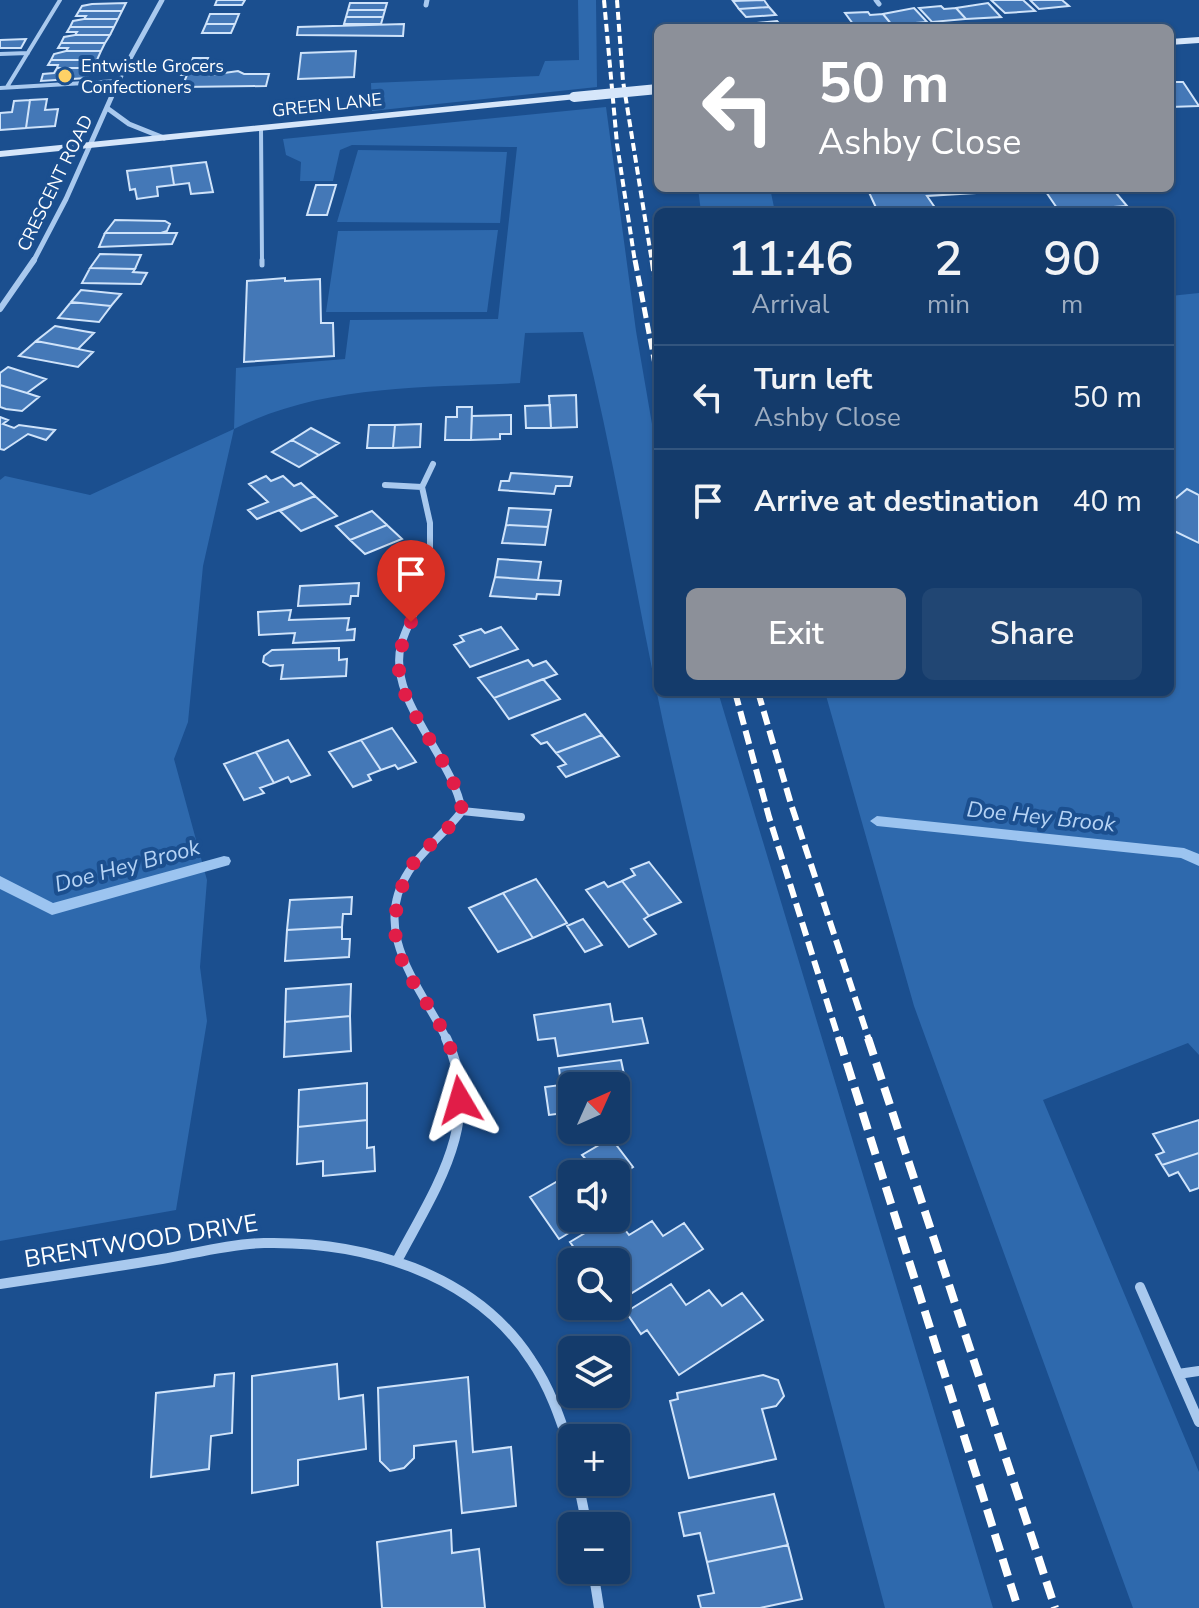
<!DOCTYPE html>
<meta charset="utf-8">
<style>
body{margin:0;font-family:"Nunito Sans",sans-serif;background:#214673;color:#f1f3f6;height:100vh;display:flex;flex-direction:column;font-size:30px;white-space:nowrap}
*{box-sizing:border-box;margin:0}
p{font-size:26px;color:#9dadc1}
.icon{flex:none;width:44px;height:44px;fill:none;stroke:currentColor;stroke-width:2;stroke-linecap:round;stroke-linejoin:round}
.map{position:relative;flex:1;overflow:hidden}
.sheet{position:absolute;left:654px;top:208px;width:520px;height:488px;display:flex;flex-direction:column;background:#143b6b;border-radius:12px;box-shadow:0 2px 6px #0004,0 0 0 2px #33557e}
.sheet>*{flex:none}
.guide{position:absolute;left:654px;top:24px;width:520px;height:168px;border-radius:12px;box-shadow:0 2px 6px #0004,0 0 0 2px #33557e;background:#8c9099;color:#fff;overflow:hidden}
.needle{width:52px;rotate:45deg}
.buttons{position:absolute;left:558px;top:1072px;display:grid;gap:16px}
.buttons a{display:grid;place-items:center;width:72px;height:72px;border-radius:12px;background:#143b6b;box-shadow:0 2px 6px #0004,0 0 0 2px #33557e;font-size:40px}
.pin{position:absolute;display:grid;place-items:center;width:68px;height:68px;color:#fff;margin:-82px -34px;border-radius:50% 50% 50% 0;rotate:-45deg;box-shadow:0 0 8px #0007}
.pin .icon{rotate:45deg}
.me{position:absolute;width:88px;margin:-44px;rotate:353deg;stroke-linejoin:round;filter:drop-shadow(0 0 6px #0008)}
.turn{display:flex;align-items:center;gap:28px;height:168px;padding:0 32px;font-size:36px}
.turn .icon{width:104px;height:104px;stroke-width:2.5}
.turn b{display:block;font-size:56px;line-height:68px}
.eta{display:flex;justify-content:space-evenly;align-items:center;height:136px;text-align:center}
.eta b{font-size:48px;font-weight:600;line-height:56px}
.action{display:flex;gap:16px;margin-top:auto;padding:16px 32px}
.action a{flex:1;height:92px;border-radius:12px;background:#8c9099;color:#fff;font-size:32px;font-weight:600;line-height:92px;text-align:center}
.action a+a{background:#214673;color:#f1f3f6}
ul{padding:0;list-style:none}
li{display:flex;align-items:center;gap:24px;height:104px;padding:0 32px;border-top:2px solid #33557e}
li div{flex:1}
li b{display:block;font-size:30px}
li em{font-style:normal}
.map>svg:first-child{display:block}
.green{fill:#2e69ad}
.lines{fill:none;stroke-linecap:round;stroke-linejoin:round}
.stream{fill:#9cc4f0;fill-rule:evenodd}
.building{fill:#4478b7;stroke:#cfe3fa;stroke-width:2}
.lane-far1{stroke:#a9c9ee;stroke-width:4}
.lane{stroke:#a9c9ee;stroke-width:5}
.street-far3{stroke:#a9c9ee;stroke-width:5}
.street-far2{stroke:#a9c9ee;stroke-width:6}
.street-far1{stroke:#a9c9ee;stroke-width:8}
.street{stroke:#a9c9ee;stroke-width:10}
.secondary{fill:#d6e6fa;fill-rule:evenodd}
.rail-far3{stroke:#fff;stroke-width:4;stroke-dasharray:8 4;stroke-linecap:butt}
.rail-far2{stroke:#fff;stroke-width:5;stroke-dasharray:11 5;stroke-linecap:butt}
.rail-far1{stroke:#fff;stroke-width:6;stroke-dasharray:14 6;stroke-linecap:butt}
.rail{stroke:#fff;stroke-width:8;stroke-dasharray:18 8;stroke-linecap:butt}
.secondary-bridge{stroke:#d6e6fa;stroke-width:10}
.route{stroke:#e11d48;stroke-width:14;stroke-dasharray:0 25.2}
.poi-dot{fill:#ffd166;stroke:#1b4f8f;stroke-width:3}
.labels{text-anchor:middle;stroke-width:8;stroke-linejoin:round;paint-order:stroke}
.far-poi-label{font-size:18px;fill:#fff;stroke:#1b4f8f;text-anchor:start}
.far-street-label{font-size:18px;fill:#fff;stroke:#1b4f8f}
.water-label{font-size:22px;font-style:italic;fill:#b5d3f5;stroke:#1b4f8f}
.near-street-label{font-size:24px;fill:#fff;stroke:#1b4f8f}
</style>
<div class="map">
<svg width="1199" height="1608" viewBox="0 0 1199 1608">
<rect width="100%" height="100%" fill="#1b4f8f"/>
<!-- green -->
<path class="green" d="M578,0H596L597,87L372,111L371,83L539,76L545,61L579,60Z
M606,107L636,331L658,459V692H718L993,1608H885C810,1325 735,1043 671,758C639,617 618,473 583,332L525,333L520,383C423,388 323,384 234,429L203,566L188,722L174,759L207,880L200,967L207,1021L176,1210L0,1241V480L5,476L90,495L234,429L236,368L345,359L350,320L498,319L517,147L352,145L340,150L333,181H300L301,162L286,155L283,139Z
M358,150L507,152L500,223L337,222Z
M698,188H770L775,212H701Z
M498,230L487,312H326L338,231Z
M1199,293V1055L1188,1043L1043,1100L1199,1472V1608H1133L914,1006L825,692H1170V296Z"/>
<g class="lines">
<!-- stream -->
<path class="stream" d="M877,816L1184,848L1199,854V866L1181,858L877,826L870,821Z
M224,856L229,857L231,861L229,865L52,915L0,889V876L53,903Z"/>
</g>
<!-- building -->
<path class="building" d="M217,0H245L242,5H215Z
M764,0L769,7L739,9L733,1Z
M991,0H1023L1035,11L1005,13Z
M1030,0H1062L1069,6L1039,9Z
M126,3L122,11H79L82,6L92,4Z
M350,3H387L385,10H348Z
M988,3L1001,17L966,19L956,8Z
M941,6L944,9L956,8L966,19L932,22L919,8Z
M769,7L776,15L746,17L739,9Z
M914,8L927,22L892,25L883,14Z
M348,10H385L383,17H346Z
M79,11H122L118,19H84L86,16H76Z
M868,12L870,15L883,14L892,25L856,28L845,13Z
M210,14H239L235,24H206Z
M346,17H383L381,24H344Z
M84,19H118L114,27H70L73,21Z
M777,21L783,28H751L747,24Z
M206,24H235L231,33H202Z
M404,24L403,36L297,35L298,27Z
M70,27H114L110,35H75L77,32H67Z
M75,35H110L105,43H61L64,37Z
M26,39L21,48H0V40Z
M61,43H105L101,51H66L68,48H58Z
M66,51H101L97,60H51L54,54Z
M356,51L354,77L298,79L301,53Z
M193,58H208L205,66H213L210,75L238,71L244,74H269L266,86L182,87L187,75H181L185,66H190Z
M51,60H97L92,68H57L58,65H48Z
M57,68H92L87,78L41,81L43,74L54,73Z
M1170,82H1183L1199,106L1170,107Z
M47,99L45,110L58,109L55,126L26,128L30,100Z
M30,100L26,128L0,130V113L12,112L14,101Z
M206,162L213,192L191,194L189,183L174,185L171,166Z
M171,166L174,185L157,187L158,196L137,199L135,189L130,190L127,171Z
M316,185H336L327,215H307Z
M867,188H1112L1127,206L1059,211L1044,189L927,196L938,212H878Z
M115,220L165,221L170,224L167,231L161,233H105Z
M105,233H177L172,244L99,247Z
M100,254L141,255L135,269L90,268Z
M90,268L135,269L133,272L147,273L141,284L82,283Z
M285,278V281L320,279L321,323H333L334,356L244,362L247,281Z
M81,290L121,294L111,306L71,302Z
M71,302L111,306L99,322L58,318Z
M55,326L94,333L78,349L36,341Z
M36,341L78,349L93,352L78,367L19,356Z
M8,367L46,379L27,393L0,385V373Z
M0,385L27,393L39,397L22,411L6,409L0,407Z
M576,395L577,427L551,428L549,396Z
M550,405L551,428H526L525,406Z
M457,407H472L471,440H445L446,417H457Z
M511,415V434H500V439L471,440L472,416Z
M0,417L8,420L3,424L14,428L19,425L55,430L46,440L28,434L4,450L0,449Z
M421,424L420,447L393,448L395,425Z
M369,425H395L393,448H367Z
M311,428L339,443L319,455L292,440Z
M292,440L319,455L299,467L272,452Z
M511,473L572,477L570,486H556L554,494L499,490L501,481H509Z
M266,476L271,481L283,476L294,486L301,483L315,496L257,519L248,510L268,502L249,484Z
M1187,489L1199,495V543L1170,529V503Z
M315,496L337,516L301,531L280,511Z
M509,508L551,510L548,527L506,525Z
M372,511L387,525L350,540L336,526Z
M387,525L402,539L365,554L350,540Z
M506,525L548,527L545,545L502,543Z
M498,559L541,562L538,580L495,577Z
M495,577L538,580L561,581L559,595L537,594L536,599L490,596Z
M359,583L358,596H351L350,604L298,606L300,586Z
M291,610L289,620L349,618L347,630L355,629L354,640L293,643L295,633L259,635L258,612Z
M501,627L518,649L470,667L454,645L464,641L460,636L481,629L485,633Z
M339,648V660L347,659L346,676L281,679L283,665L270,666L263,662L264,656L272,650Z
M528,660L533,666L546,661L557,674L494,698L478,678Z
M543,679L560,699L509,719L494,698Z
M585,714L602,735L556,753L547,742L541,744L532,735Z
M392,728L416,762L398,769L395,765L381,770L361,740Z
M602,735L619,756L566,777L558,767L566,764L556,753Z
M288,740L310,775L291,782L288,777L274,783L256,752Z
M361,740L381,770L368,775L371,780L353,787L329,752Z
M256,752L274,783L260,788L264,793L244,800L224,764Z
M649,862L681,902L649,916L622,881L635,875L631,869Z
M536,879L567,923L533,938L503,893Z
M622,881L649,916L644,919L656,934L629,947L586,890L604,882L608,887Z
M503,893L533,938L498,952L469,908Z
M352,897L351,914H343L342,927L287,930L290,900Z
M583,919L602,945L585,952L567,926Z
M342,927V939H350L349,957L285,961L287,930Z
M351,984L350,1016L285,1022L286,989Z
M610,1004L613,1022L642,1018L648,1043L558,1056L555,1038L538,1040L534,1015Z
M350,1016L351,1051L284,1057L285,1022Z
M621,1060L630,1103L616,1106V1086H572V1112L549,1115L545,1087L561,1085L559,1068Z
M367,1083V1120L298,1127L299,1090Z
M367,1120V1148L374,1147L375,1171L323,1176V1161L297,1164L298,1127Z
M1199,1120V1153L1162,1165L1156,1155L1164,1152L1153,1134Z
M611,1138L633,1167L616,1178V1174H572V1218H593L559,1239L530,1197L589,1163L582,1155Z
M1199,1153V1188L1190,1191L1178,1172L1169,1176L1162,1165Z
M610,1218H616L629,1235L652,1221L663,1236L684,1223L703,1249L619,1301L616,1296V1262H592L590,1259L584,1262L570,1242Z
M671,1284L686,1305L709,1290L722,1306L742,1293L763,1320L679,1375L647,1330L641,1334L626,1312Z
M337,1364L339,1399L363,1395L366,1449L298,1460V1485L252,1493V1376Z
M234,1373L232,1433L211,1436L209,1469L151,1477L156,1393L214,1386L215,1375Z
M763,1375L778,1380L784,1396L776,1406L762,1409L776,1459L689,1478L670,1401L678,1399L677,1393Z
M468,1377L473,1452L511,1447L516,1506L462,1513L456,1441L414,1446V1458L404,1468L390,1471L380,1461L378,1388Z
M774,1494L788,1545L707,1562L700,1533L684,1536L679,1513Z
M451,1530L452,1553L479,1549L485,1608H382L377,1542Z
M788,1545L802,1599L760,1608H701L698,1596L714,1593L707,1562Z"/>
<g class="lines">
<!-- lane-far1 -->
<path class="lane-far1" d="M0,54L28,53
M7,87L60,0
M0,88L118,81
M261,128L262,262"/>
<!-- lane -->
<path class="lane" d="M262,260V265"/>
<!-- street-far3 -->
<path class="street-far3" d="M876,0L879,4
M426,5L427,0
M107,108L129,124L164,138
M33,262L66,199L123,71L162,0"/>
<!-- street-far2 -->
<path class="street-far2" d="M0,309L34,260
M385,485L422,487
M419,601L430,559V523L422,487L433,464"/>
<!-- street-far1 -->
<path class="street-far1" d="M420,599C414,614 405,630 401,645C387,700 453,757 462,811C446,832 424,849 409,871C369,932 421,987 447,1040
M462,811L521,817"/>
<!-- street -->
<path class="street" d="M398,1259C435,1189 485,1119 446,1038
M0,1284C54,1276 108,1268 162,1259C196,1253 230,1244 264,1243C363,1241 474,1272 531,1360C551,1389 561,1421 572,1454
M1140,1287L1199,1422
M1178,1374L1199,1371
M578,1482L587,1526
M593,1570L599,1608"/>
<!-- secondary -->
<path class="secondary" d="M1199,37V43L1170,45V39Z
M574,94L577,95V99L0,157V151Z"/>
<!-- rail-far3 -->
<path class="rail-far3" d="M604,0L617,144L635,262
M617,0L623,81L652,262"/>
<!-- rail-far2 -->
<path class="rail-far2" d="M635,260L658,380
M652,260L658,300"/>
<!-- rail-far1 -->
<path class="rail-far1" d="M735,692L769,817L839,1040
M758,692L791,804L869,1040"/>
<!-- rail -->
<path class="rail" d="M839,1038L1018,1608
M868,1038L1055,1608"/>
<!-- secondary-bridge -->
<path class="secondary-bridge" d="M574,97L658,89"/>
</g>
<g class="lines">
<!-- route -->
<path class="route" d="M411,622C404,638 398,652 399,670C402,713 455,763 462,811C449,831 429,843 415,861C406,873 400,890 397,906C386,962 423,989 445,1035C455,1056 458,1077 460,1100"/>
</g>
<!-- markers -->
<circle class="poi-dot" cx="65" cy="76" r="8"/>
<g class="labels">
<!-- far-poi labels -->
<g class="far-poi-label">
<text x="81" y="72">Entwistle Grocers<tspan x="81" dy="21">Confectioners</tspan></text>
</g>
<!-- far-street labels -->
<g class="far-street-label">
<text transform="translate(327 105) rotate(-6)" y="6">GREEN LANE</text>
<text transform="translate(55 183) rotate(-64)" y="6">CRESCENT ROAD</text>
</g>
<!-- water labels -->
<g class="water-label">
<text transform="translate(1041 816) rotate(6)" y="8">Doe Hey Brook</text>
<text transform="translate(127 865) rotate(-15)" y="8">Doe Hey Brook</text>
</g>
<!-- near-street labels -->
<g class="near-street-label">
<text transform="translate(141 1241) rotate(-9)" y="8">BRENTWOOD DRIVE</text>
</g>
</g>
</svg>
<div class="buttons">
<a><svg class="needle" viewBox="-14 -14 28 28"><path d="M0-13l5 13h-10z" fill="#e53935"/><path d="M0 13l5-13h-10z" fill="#9dadc1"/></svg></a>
<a><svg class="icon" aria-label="sound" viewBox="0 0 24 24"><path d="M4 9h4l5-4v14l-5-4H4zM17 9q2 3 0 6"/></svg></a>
<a><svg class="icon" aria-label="search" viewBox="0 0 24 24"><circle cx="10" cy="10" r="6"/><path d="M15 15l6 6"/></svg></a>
<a><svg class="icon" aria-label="layers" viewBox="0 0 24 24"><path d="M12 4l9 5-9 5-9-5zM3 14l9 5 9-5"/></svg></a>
<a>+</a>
<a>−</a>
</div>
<div class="pin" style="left:411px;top:622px;background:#d93025"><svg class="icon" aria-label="arrive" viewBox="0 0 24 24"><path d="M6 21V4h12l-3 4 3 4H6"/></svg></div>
<svg class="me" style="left:460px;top:1100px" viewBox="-20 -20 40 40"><path d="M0-17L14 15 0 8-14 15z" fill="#e11d48" stroke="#fff" stroke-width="4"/></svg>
<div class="guide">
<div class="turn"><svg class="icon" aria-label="left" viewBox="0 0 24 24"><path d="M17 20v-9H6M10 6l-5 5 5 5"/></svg><div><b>50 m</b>Ashby Close</div></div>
</div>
<section class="sheet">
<div class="eta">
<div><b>11:46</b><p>Arrival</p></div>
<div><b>2</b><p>min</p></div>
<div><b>90</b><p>m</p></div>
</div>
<ul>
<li><svg class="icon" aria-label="left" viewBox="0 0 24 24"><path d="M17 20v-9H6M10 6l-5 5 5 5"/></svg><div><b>Turn left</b><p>Ashby Close</p></div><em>50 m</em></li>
<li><svg class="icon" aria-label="arrive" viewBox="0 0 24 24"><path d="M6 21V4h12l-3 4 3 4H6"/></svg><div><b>Arrive at destination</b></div><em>40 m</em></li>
</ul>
<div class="action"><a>Exit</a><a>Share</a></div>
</section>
</div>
